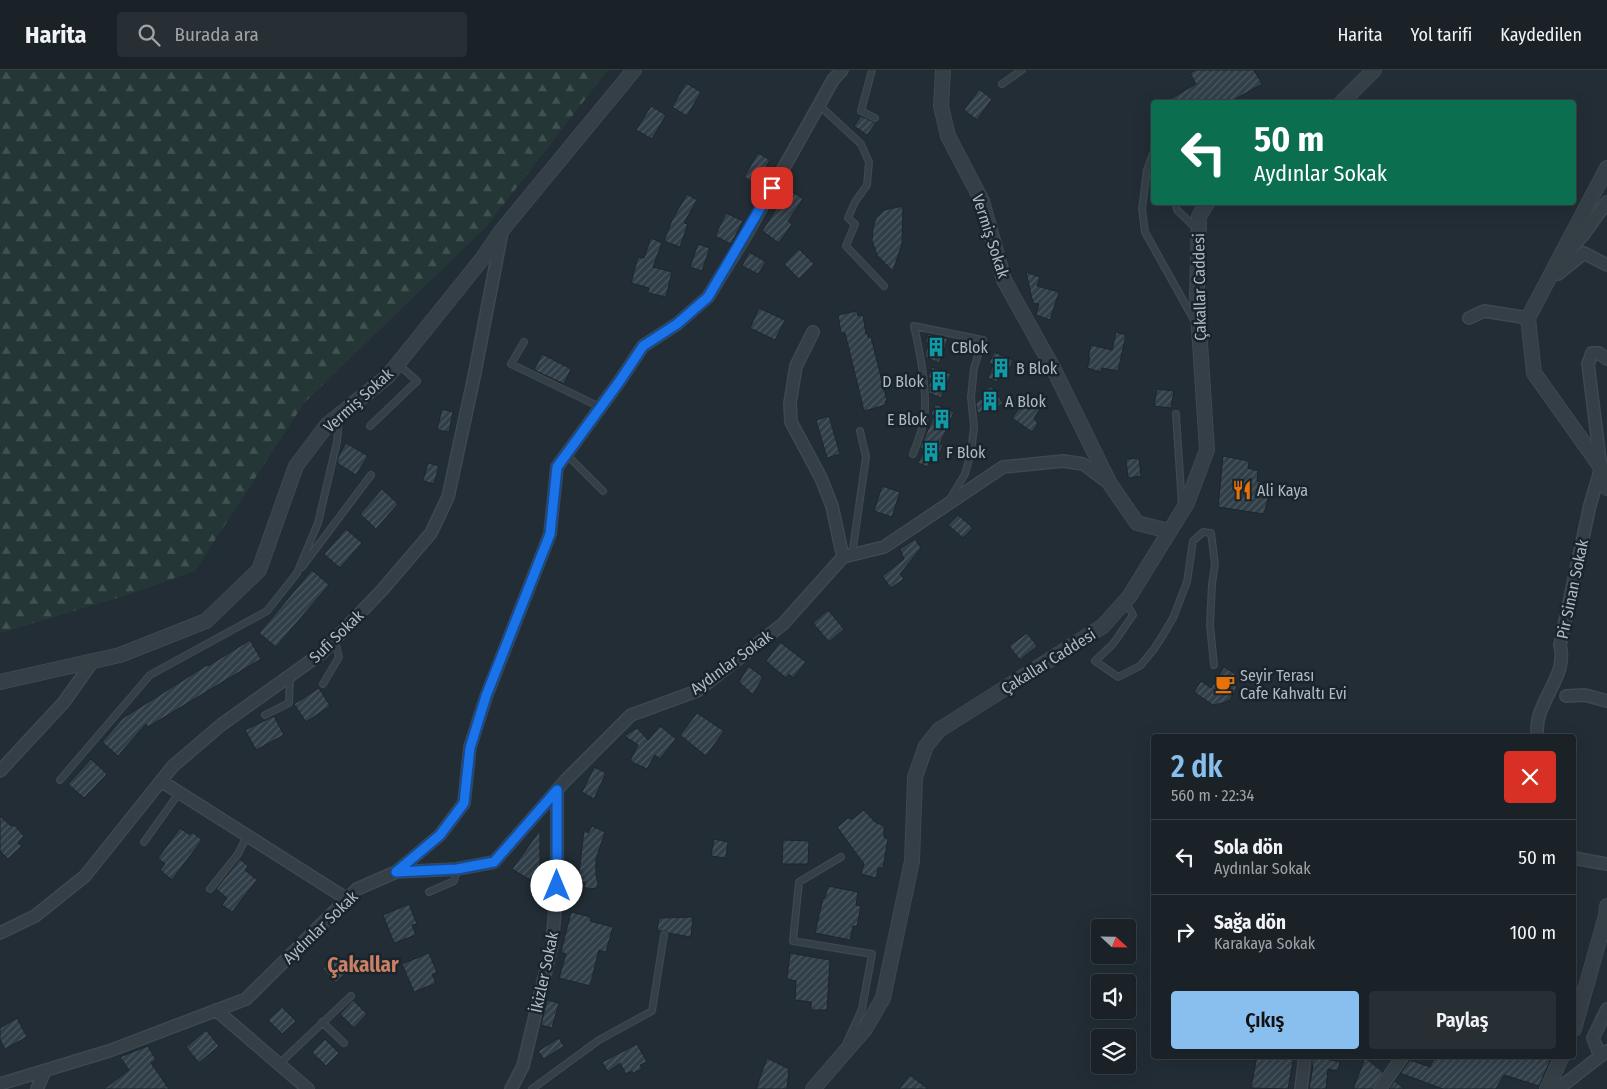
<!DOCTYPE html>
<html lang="tr">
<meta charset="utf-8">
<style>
body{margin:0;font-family:"Fira Sans Condensed",sans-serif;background:#272f34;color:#f1f3f6;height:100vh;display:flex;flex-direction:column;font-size:19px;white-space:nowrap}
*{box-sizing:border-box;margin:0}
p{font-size:16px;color:#9fa4a8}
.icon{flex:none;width:28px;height:28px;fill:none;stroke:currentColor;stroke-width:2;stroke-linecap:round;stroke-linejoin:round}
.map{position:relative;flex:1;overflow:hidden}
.panel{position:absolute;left:1151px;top:664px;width:425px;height:325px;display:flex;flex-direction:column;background:#1a2228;border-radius:5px;box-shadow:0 5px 20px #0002,0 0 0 1px #383f45}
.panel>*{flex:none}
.top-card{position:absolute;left:1151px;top:30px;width:425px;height:105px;border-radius:5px;box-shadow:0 5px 20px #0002,0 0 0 1px #383f45;background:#0b6e4f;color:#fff;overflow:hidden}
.needle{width:32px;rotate:112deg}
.fabs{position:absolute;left:1091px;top:849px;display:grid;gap:10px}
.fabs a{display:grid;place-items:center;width:45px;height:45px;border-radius:5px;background:#1a2228;box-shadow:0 5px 20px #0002,0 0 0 1px #383f45;font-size:25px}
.pin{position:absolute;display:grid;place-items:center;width:42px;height:42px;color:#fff;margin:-21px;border-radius:10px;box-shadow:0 2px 8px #0006}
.me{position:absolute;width:55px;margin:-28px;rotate:0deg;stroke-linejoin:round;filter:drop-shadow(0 0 4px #0008)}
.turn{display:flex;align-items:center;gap:18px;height:105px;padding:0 20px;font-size:22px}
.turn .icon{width:65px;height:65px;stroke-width:2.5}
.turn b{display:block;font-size:35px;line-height:42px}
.round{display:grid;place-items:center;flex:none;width:52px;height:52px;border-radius:5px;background:#272f34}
.summary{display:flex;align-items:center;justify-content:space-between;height:85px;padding:0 20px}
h1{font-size:30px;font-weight:600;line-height:38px;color:#89bfee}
.button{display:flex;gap:10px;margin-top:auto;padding:10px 20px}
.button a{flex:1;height:58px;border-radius:5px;background:#89bfee;color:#111;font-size:20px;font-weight:600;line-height:58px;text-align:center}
.button a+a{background:#272f34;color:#f1f3f6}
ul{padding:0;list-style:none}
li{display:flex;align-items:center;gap:15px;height:75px;padding:0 20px;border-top:1px solid #383f45}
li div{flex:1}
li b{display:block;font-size:19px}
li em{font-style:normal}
header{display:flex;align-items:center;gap:30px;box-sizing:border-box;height:70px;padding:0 25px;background:#1a2228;border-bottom:1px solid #383f45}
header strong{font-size:24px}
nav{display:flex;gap:28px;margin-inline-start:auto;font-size:18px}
.search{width:350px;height:45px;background:#272f34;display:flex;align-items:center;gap:12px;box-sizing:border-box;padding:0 18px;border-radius:5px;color:#9fa4a8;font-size:19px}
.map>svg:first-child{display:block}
.forest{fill:url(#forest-firs)}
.building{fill:url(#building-hatch);stroke:#1c262d}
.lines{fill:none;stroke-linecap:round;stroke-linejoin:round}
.service-casing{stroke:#3e4850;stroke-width:8}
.minor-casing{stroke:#3e4850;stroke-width:14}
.tertiary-casing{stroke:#3e4850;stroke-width:16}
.service{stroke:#353f46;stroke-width:5.5}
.minor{stroke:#353f46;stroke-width:11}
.tertiary{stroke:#353f46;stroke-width:14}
.route-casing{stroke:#114b97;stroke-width:12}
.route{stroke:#1a73e8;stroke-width:9}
.labels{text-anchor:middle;stroke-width:5;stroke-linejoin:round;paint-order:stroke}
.street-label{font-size:16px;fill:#afbac3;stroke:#1a242b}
.poi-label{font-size:16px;fill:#afbac3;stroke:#1a242b;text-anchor:start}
.district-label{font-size:21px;font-weight:bold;fill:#ca8064;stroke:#1a242b}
</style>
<header>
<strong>Harita</strong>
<div class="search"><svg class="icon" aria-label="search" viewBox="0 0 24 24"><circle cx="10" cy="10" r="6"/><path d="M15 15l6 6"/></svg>Burada ara</div>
<nav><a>Harita</a><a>Yol tarifi</a><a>Kaydedilen</a></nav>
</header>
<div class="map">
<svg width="1607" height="1019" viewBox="0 0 1607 1019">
<defs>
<pattern id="forest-firs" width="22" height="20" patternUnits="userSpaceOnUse" patternTransform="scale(1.25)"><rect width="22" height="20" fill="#243736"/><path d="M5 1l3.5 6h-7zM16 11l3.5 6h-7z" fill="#415251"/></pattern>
<pattern id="building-hatch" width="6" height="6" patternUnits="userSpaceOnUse" patternTransform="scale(1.25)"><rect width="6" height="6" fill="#313f49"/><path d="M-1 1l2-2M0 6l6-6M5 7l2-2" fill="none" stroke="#4c5962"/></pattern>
</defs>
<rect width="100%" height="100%" fill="#222d35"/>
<!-- forest -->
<path class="forest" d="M0,0H608L486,157L304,333L195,501L121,527L0,563Z"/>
<!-- building -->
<path class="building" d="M1196,0H1254L1262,14L1230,32H1165L1196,14L1190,3Z
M686,13L701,22L687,46L672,37Z
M979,19L992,29L977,50L964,40Z
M651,36L666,45L652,69L636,60Z
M861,46L876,53L867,65L854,56Z
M758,83L770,90L756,114L744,107Z
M786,117L803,129L788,151L792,154L779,173L762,161L780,133L776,131Z
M687,124L697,130L684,153L688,154L680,177L664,171L672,150Z
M903,136L902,174L893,201L877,185L872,171L873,158L876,148L884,140Z
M726,143L743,151L731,174L715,166Z
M651,168L662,173L653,197L672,202L666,227L648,223L649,218L631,213L638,187L644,188Z
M698,174L710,178L702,201L690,197Z
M799,179L814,194L799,209L784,194Z
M749,182L766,192L758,204L742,196Z
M1026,202L1040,207L1037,216L1059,222L1050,250L1036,245L1039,234L1033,233Z
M759,238L785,250L775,270L750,258Z
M857,241L858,246L863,245L866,264H868V267H871L887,331H885L886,335L864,341L845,263H841L838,245Z
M1116,262L1126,265L1118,301L1102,298L1101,302L1087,298L1090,288H1088L1091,275L1112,280Z
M928,264L948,269L939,293L925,287V284L929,273L925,272Z
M994,282L1013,290L1006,307L1000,305L997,312L988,308L993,295L989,293Z
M542,284L571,299L564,314L534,300Z
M932,297L951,304L941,328L929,323V315L931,309L928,306Z
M991,316L1003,333L988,344L985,339L979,343L977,341L976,333L984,327L981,323Z
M1157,319L1174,321L1171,338L1154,336Z
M1026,329L1040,339L1034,348L1038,354L1032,362L1012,348Z
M935,334L954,342L940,374L943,375L936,392L930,390L928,397L918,393L924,380L920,378L934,346L931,345Z
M442,339L453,342L449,362L437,360Z
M829,346L840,384L827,388L816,350Z
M346,373L368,386L356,405L337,393L339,385Z
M1223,386L1249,391L1248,398L1258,401L1257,411L1266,413L1264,424L1269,425L1264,444L1218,437Z
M1139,388L1141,406L1128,408L1126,389Z
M428,393L439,396L434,414L423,411Z
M882,416L900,422L892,447L874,441Z
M382,419L398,434L376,459L360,444Z
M958,445L973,458L963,468L948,455Z
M346,459L362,473L340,498L324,484Z
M915,469L921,478L900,504L904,509L891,518L882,506L904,489L900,479Z
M312,500L329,515L276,577L259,563Z
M828,540L844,559L829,572L813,553Z
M1027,563L1037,576L1020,590L1009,576Z
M250,570L261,589L148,657L146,654L118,686L102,672L123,648L207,595L208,596Z
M780,572L806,592L793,608L789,604L786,608L766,591Z
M748,596L763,607L753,625L739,612Z
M1224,597L1234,603L1237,607L1236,619L1230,630L1223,633L1213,635L1194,622L1201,611L1211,618Z
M319,618L330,636L306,652L294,634Z
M697,643L724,661L706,686L680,665Z
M274,646L284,665L256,680L245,660Z
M660,656L676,669L660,689L655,685L647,699L630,691L638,675L624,666L637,658L648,670Z
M91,689L107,704L84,728L68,714Z
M594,697L606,703L594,729L582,722Z
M864,740L875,752L884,756V767L888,769L883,798H878L876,808L861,804L864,794L837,757L848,748L852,749Z
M0,746L11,756L14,755L24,766L18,773L22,776L8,789L0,781Z
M592,756L605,762L596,789V805L598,812L597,818L589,819L584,817L585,812H578L584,760L588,763Z
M180,758L190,765L192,762L202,770L172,810L160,800L165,794L158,788Z
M540,760V816L512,799Z
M714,769L728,772L726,788L711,786Z
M783,770L809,771L808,794H782Z
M240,789L248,796L245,800L257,810L232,842L222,835L227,828L216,819Z
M828,816L858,822L856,835L861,836L857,856H853L850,870L815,863L823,828H825Z
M409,834L417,854L412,855L416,865L394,873L383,845Z
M571,842L591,847L590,851L613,857L606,882L599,880L590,916L559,908L566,884L561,882Z
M693,847L691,867L668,863L665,861H657L659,848Z
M429,883L437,903L432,904L436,913L414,922L402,894Z
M790,883L830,890L827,940H811V932L795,930L796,911L787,909Z
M336,885L350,899L336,913L323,899Z
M353,930L367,944L354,958L340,944Z
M547,930L559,933L552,958L541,955Z
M282,937L296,951L282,964L268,950Z
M17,948L27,967L5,979L0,970V958Z
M206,960L219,976L199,993L186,977Z
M559,968L564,976L544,989L538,981Z
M325,969L339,983L326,996L312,982Z
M637,974L647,992L640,995L642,999L633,1003L632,1001L626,1004L620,993L608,1002L602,992Z
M148,976L156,990L151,993L169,1019H104L129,1000L120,987Z
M1257,986H1294L1288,1019L1251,1018Z
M1312,986L1340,992L1338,1001L1328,999L1326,1019H1309L1313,995H1312Z
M1435,986H1552L1539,1016L1504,1005L1496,1019H1443L1400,1003L1410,990L1430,997Z
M767,988L789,999L787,1019H756Z
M1365,988L1383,1002L1373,1019H1353Z
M910,1005L928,1019H899Z
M1395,1011L1404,1019H1389Z"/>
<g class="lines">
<defs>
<path id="service" d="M872,0L861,41L875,48
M1002,14L1022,0
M819,35L861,74L869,92L867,115L855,132L848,148L855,154L846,176L884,216
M1154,81L1147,100L1142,139L1145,162L1194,250
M1175,132L1177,140L1197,159
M524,272L511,294L600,337
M1176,344L1182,436
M370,356L417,311L398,294
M566,384L603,421
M913,384C917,374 921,364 923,354C929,329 920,282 914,256L983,270L974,298L971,327L974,357L971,382L965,404L950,429
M852,485L866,387L860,361
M302,497L371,405
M1125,531L1133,545L1113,574L1095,591L1118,607L1140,596L1154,579L1163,565L1173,548L1187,512L1193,471L1203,462L1211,463L1215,494L1212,514L1210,555L1214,595
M323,614L339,587L335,571
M265,645L289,633L290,607
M60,710L150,605L267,541L297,503L318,453L337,372L339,348
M144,772L179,723
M841,787L799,812L793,871L872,884L862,939L847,972
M210,819L238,784L247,766
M429,822L454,811L457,799
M322,952L344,973
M279,994L351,926
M532,1019L599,970L652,941L664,865"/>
<path id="minor" d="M1565,186L1584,164L1607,132
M1551,203L1558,204L1584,183L1607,195
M1469,248L1484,241L1528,248
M813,262L796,296L790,333L791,352L821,408L832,436L843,487
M1566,626L1585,625L1607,631
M1537,666C1537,660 1537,652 1539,646C1546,622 1567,601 1560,575L1590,435L1601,398L1588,294L1592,283H1599L1607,289
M0,701L64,632L93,591
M161,711L347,829
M1574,788L1607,794
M396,802L440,765L464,733L470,677L486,627L550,464L557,397L619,312L643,276L677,254L708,227L745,167L833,10L842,0
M0,863L35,846L85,806L173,696L221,655L323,582L383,519L431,463L448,427L474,307L502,162
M216,940L308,1019
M1600,986L1593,968L1607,939
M0,1014L109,981L246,929L357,819L396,802L457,799L494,792L565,711L631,645L697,621L783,554L843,487L884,477L1003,397L1063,391L1083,394L1110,414
M37,1019L45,1001
M511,1019L523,996L552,875L557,816V720
M1301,1019L1305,986
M1380,1019L1403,986
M1558,1019L1607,981"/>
<path id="tertiary" d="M943,0L941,36L948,66L982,131L1004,210L1054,300L1110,414L1137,453L1169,461
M1342,32L1374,0
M1607,98L1528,248L1534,303L1593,386L1601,398L1607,418
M0,612L120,585L206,551L259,500L296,396L327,355L388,306L482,189L502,160L634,0
M1574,959L1606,846L1607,836
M813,1019L865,959L883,928L912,791L915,707L926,676L939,660L1103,556L1129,527L1187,433L1207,380L1197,228L1199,146L1208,132
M1547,1019L1562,986"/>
</defs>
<!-- service casing -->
<use href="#service" class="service-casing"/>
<!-- minor casing -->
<use href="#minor" class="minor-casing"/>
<!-- tertiary casing -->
<use href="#tertiary" class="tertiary-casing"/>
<!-- service -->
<use href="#service" class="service"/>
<!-- minor -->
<use href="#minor" class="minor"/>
<!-- tertiary -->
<use href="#tertiary" class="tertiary"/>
</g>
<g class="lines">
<defs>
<path id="route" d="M557,816V720L494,792L457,799L396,802L440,765L464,733L470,678L486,626L550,464L557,397L619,312L643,276L677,254L708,227L772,118"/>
</defs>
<!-- route casing -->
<use href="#route" class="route-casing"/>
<!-- route -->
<use href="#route" class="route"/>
</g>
<!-- icons -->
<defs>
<symbol id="building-bare" viewBox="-9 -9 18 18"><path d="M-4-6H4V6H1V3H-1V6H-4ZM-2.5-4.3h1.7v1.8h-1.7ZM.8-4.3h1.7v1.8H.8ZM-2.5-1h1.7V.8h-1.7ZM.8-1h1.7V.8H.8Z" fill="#0f9aa8" stroke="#1a242b" stroke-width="2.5" paint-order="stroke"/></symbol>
<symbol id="restaurant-bare" viewBox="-9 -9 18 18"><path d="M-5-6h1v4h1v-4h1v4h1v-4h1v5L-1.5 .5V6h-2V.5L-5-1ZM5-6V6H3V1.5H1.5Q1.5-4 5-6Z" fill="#e8710a" stroke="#1a242b" stroke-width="2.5" paint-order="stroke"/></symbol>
<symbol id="cafe-bare" viewBox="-9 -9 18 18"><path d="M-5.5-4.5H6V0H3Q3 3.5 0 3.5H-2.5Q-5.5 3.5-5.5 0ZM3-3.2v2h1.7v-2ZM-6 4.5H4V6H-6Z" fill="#e8710a" stroke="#1a242b" stroke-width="2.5" paint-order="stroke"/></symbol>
</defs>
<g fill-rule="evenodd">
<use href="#building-bare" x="922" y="263" width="28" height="28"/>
<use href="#building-bare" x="987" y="284" width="28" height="28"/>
<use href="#building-bare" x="925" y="297" width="28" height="28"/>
<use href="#building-bare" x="976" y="317" width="28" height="28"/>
<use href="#building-bare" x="928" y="335" width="28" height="28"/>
<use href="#building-bare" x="917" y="368" width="28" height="28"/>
<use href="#restaurant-bare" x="1228" y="406" width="28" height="28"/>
<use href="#cafe-bare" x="1211" y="600" width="28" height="28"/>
</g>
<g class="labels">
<!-- street labels -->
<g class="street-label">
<text transform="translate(991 166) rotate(72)" y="6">Vermiş Sokak</text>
<text transform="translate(1199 217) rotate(-91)" y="6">Çakallar Caddesi</text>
<text transform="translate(358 330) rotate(-42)" y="6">Vermiş Sokak</text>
<text transform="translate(1572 519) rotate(-78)" y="6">Pir Sinan Sokak</text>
<text transform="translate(336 566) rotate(-44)" y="6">Sufi Sokak</text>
<text transform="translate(1048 591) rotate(-32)" y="6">Çakallar Caddesi</text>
<text transform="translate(731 592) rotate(-36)" y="6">Aydınlar Sokak</text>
<text transform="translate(320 857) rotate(-44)" y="6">Aydınlar Sokak</text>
<text transform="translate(544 902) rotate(-78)" y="6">İkizler Sokak</text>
</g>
<!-- poi labels -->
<g class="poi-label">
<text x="951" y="283">CBlok</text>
<text x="1016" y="304">B Blok</text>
<text x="924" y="317" text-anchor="end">D Blok</text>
<text x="1005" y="337">A Blok</text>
<text x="927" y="355" text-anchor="end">E Blok</text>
<text x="946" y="388">F Blok</text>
<text x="1257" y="426">Ali Kaya</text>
<text x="1240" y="611">Seyir Terası<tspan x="1240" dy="18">Cafe Kahvaltı Evi</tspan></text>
</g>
<!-- district labels -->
<g class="district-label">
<text x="363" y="902">Çakallar</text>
</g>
</g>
</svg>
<div class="fabs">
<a><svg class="needle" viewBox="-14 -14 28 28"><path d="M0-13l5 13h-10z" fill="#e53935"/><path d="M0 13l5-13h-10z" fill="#9fa4a8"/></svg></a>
<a><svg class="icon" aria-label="sound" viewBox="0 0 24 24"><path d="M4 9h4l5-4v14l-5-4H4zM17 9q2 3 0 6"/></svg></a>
<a><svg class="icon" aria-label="layers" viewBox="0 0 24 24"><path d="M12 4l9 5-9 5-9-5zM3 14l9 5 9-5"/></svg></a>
</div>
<div class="pin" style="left:772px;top:118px;background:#d93025"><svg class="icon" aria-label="arrive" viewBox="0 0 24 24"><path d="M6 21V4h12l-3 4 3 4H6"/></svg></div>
<svg class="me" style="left:557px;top:816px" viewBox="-20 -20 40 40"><circle r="19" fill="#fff"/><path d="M0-13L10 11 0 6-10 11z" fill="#1a73e8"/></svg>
<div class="top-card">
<div class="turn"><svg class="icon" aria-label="left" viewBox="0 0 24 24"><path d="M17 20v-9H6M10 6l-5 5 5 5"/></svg><div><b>50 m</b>Aydınlar Sokak</div></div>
</div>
<section class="panel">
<div class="summary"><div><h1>2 dk</h1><p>560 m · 22:34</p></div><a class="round" style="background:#d93025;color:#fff"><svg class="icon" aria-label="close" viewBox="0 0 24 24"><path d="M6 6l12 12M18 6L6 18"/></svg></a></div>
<ul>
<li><svg class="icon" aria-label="left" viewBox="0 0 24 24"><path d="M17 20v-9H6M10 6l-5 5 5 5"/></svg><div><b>Sola dön</b><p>Aydınlar Sokak</p></div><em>50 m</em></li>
<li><svg class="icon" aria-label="right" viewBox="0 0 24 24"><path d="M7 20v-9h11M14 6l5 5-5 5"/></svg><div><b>Sağa dön</b><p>Karakaya Sokak</p></div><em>100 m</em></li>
</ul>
<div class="button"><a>Çıkış</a><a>Paylaş</a></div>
</section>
</div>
